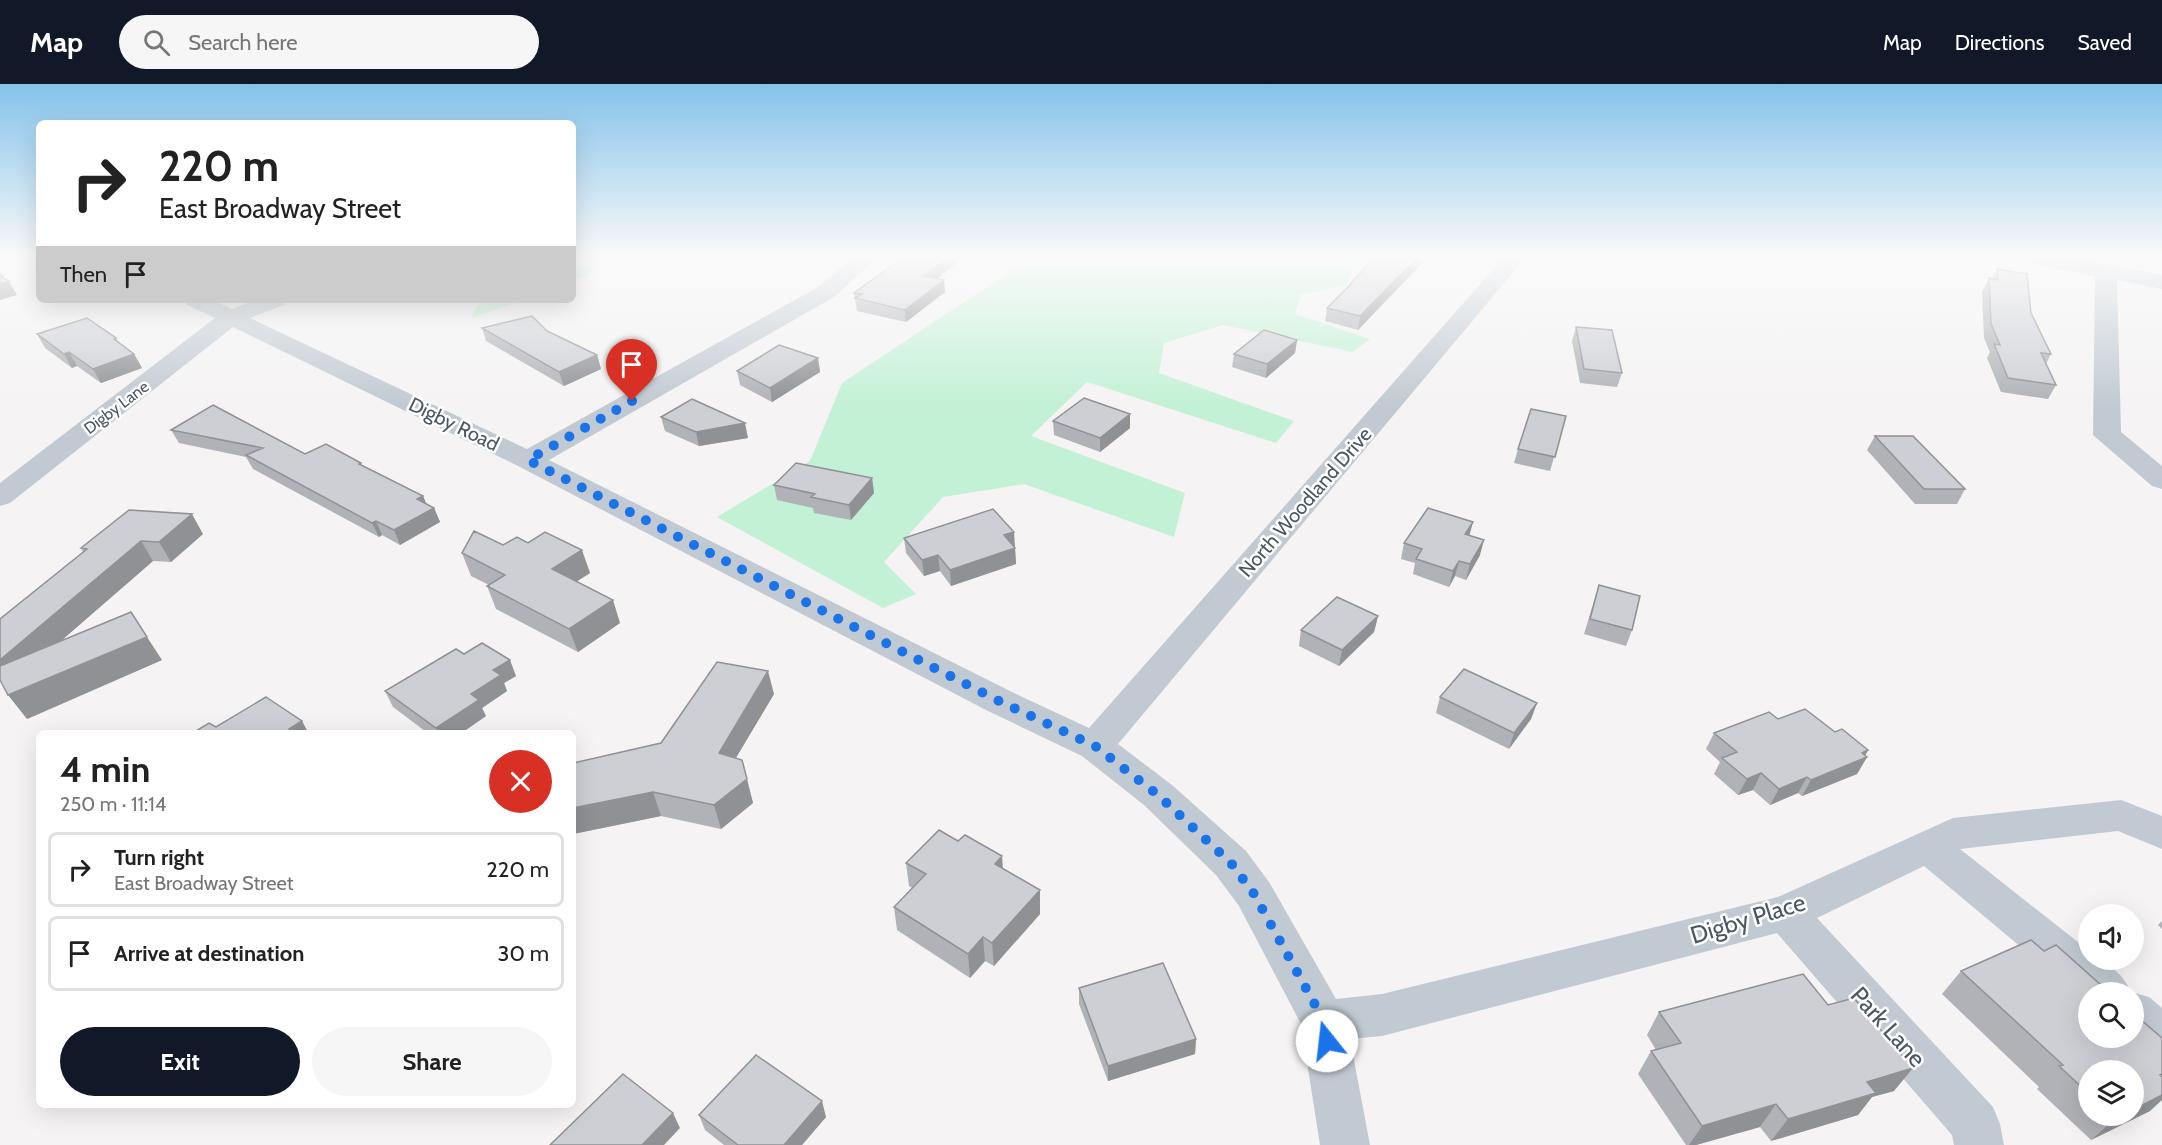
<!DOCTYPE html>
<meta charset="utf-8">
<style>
body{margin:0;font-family:Cabin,sans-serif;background:#f6f6f6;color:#222;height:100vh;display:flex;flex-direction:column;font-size:22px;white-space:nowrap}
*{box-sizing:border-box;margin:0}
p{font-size:20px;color:#767676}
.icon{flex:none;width:33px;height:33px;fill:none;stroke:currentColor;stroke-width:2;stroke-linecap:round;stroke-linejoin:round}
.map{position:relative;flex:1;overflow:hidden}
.panel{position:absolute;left:36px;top:646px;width:540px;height:378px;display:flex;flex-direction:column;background:#fff;border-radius:9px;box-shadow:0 6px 24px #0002}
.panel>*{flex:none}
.top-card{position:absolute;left:36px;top:36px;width:540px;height:183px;border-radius:9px;box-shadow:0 6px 24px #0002;background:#fff;color:#222;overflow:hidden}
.controls{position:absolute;left:2078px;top:820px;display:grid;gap:12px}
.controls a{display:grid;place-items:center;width:66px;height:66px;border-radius:50%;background:#fff;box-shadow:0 6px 24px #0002;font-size:30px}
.pin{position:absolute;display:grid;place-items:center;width:51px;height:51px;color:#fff;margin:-62px -26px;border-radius:50% 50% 50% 0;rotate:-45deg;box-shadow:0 0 6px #0007}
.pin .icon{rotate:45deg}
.me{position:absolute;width:66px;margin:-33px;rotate:344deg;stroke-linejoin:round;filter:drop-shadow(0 0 4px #0008)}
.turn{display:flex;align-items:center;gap:21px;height:126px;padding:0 24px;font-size:27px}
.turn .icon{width:78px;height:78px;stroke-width:2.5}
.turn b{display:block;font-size:42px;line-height:51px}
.then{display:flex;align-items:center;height:57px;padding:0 24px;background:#0003;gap:12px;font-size:22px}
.round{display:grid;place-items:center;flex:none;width:63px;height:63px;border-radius:32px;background:#f6f6f6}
.head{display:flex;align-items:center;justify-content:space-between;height:102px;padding:0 24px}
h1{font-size:36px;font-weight:700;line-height:45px}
.cta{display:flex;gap:12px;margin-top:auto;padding:12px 24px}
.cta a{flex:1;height:69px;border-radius:36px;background:#111827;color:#fff;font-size:24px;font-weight:700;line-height:69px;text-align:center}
.cta a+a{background:#f6f6f6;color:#222}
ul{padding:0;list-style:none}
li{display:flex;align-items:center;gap:18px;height:75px;margin:0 12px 9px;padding:0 12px;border:3px solid #e0e0e0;border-radius:9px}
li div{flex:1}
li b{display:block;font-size:22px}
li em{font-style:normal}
header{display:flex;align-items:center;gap:36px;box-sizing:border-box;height:84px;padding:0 30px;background:#111827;color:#fff}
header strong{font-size:28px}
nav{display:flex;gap:33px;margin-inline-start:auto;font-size:21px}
.search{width:420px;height:54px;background:#f6f6f6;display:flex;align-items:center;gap:15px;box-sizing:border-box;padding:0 21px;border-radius:33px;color:#767676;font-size:22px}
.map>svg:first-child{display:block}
.green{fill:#c3f1d5}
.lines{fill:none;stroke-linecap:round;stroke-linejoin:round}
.minor{fill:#c1cad2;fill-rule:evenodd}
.wall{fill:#b0b2b7;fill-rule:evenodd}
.shaded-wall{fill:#909195}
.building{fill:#cdcfd5;stroke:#909195;stroke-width:1.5}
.route{stroke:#1a73e8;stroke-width:10;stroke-dasharray:0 18}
.labels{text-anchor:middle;stroke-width:5;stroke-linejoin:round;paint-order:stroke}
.far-street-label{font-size:16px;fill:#4a5661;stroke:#fff}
.street-label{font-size:20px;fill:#4a5661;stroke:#fff}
.near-street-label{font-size:24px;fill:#4a5661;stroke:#fff}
</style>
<header>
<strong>Map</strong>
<div class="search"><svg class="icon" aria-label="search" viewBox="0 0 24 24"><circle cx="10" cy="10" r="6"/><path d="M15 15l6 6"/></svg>Search here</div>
<nav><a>Map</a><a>Directions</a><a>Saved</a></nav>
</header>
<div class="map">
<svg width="2162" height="1061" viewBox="0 0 2162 1061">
<rect width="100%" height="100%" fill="#f5f3f3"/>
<!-- green -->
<path class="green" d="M573,173H623L573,197Z
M1032,173H1359L1346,202L1301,210L1295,230L1370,255L1353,268L1223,241L1164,259L1159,289L1294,337L1276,359L1087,298L1031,352L1185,409L1174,453L1024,400L943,413L884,478L916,510L883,524L717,433L810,377L842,299Z
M485,216H524L472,234L476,223Z"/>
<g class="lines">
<!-- minor -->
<path class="minor" d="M854,173H878L834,213L549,376L1014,609L1089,644L1504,173H1526L1118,660L1172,701L1246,767L1269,798L1336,915L1382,910L1778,813L1953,734L2121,716L2162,732V765L2118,747L1960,765L2088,866V876C2108,876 2123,890 2131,908L2149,913L2162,924V973L2145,967L2130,954H2133V909H2088V919L1924,782L1817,834L1993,1023L2000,1040L2004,1061H1954L1952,1051L1777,849L1382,952L1350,955L1370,1061H1320L1301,940L1239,822L1216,791L1144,721L1082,672L988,627L518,382L233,243L10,419L0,422V399L215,234L187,221L184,216H213L232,225L255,216H287L284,221L250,234L527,365L818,203Z
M2022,173H2066L2162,191V205L2117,196L2121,348L2162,382V405L2152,402L2093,351L2095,192L2025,178Z"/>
</g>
<!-- wall -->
<path class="wall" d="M904,173H964L937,194L945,208L906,238L857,227L854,209Z
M1374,173H1424L1423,178L1358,246L1325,237L1327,224L1347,204Z
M1997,185L2031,229L2051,270L2046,280L2056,301L2048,315L2001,308L1987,274L1990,268L1984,254L1982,208L1989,194L1992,195Z
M1576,243L1622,289L1617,303L1580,299L1572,257Z
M482,244L547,247L597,271L601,285L564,302L486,257Z
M37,250L116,254L119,259L134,270L142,284L101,299L77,282L72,284L45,264Z
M1297,256L1295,269L1266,294L1232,283L1234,270Z
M818,274L820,288L772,318L740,301L737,287Z
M1130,330V344L1100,368L1054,351L1053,337Z
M1566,332L1550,387L1514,379L1518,365Z
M661,333L748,354L699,362L665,347Z
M171,346L362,382L423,412L426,420L434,424L440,438L400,461L382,451L379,453L253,385L246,373L179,359Z
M1875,352L1965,405L1957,420H1915L1867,366Z
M872,394L874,409L851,436L814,429L813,424L777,416L774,401Z
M1473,438L1469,451L1480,471L1466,496L1455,492L1449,503L1413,490L1415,479L1401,475L1404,459Z
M203,450L171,478L153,477L62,556L162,576L27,635L83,468L81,464Z
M904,454L1015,463L1016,480L951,502L940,487L924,492L906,469Z
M503,461L590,489L576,498L620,539L578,568L496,525L487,502L489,501L471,492L462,469Z
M1599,501L1632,546L1626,562L1584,550L1594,517Z
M1378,532L1374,548L1339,582L1299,562L1301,546Z
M464,570L516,592L504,599L507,607L482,624L486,632L460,650H429L393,623L385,607Z
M774,610L736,674L742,676L753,719L721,745L661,732L573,750L661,659Z
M1440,613L1537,619L1531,635L1509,665L1436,629Z
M1778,635L1835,648L1868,666L1865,672L1867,673L1857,690L1802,712L1798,709L1770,721L1753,706L1738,711L1714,690L1720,678L1706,665L1714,649Z
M958,757L1002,772L1003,785L1040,830L994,882L985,877L970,894L897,846L894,823L912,804L909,802L906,779Z
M2162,837V845L2158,841Z
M2044,867L2150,1027L2091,1056L2037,1005L2039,1003L1942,910L1961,887ZM2088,987L2133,1032H2088Z
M1079,904L1196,955L1195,970L1108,997L1079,920Z
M1659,928L1894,1007L1872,1013L1858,1031L1771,1057L1760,1043L1696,1061H1686L1638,990L1651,967L1656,966L1647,951Z
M699,1031L826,1033L802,1061H724L705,1046Z"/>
<!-- shaded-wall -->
<path class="shaded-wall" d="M948,173H964L925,204L924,192Z
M1418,173H1424L1423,178L1358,246L1360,232Z
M0,188L7,198L9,197L17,211L0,216Z
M944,196L945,208L906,238L905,226Z
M1297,256L1295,269L1266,294L1267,280Z
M69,268L77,282L72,284L64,270Z
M134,270L142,284L101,299L93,285Z
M597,271L601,285L564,302L559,288Z
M818,274L820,288L772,318L770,304Z
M1130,330V344L1100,368V354Z
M745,339L748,354L699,362L696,348Z
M872,394L874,409L851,436L849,421Z
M423,412L429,426L417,415Z
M434,424L440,438L400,461L394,446Z
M192,430L203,450L171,478L159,458Z
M376,437L382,451L379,453L372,439Z
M1473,438L1469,453L1465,450Z
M1014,448L1015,463L1005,466L1004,451Z
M1484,456L1480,471L1466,496L1470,480Z
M141,457L153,477L9,602L0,590V576Z
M1015,464L1016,480L951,502L950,486Z
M582,466L590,489L560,508L552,485Z
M938,471L940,487L924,492L922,476Z
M1459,477L1455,492L1449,503L1453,487Z
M613,516L620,539L578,568L569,545Z
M1378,532L1374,548L1339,582L1342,566Z
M147,553L162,576L27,635L8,611Z
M510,576L516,592L504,599L507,607L482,624L486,632L460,650H439L436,644L471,610L493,586Z
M768,587L774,610L725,692L719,669Z
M1537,619L1531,635L1509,665L1514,649Z
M302,637L309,650H292L289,645Z
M1868,666L1863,675L1867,673L1857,690L1802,712L1811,696Z
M742,676L753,719L721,745L714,721Z
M1761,689L1753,706L1738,711L1747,695Z
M1807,693L1798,709L1770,721L1779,705Z
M653,708L661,732L573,750V724Z
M1002,772L1003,796L995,780Z
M1040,806V830L994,882L992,859Z
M983,853L985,877L970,894L968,870Z
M1196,955L1195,970L1108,997V982Z
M1913,984L1894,1007L1872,1013L1858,1031L1771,1057L1788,1035L1867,998Z
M2162,1011V1016L2150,1027L2091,1056L2116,1034L2120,1032H2133V1026Z
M822,1017L826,1033L802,1061H784Z
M1776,1020L1760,1043L1696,1061H1689L1702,1042Z
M673,1029L680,1044L664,1061H642Z"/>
<!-- building -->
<path class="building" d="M904,173H948L924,192L944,196L905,226L855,214L862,210L854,209Z
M1374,173H1418L1360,232L1327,224L1347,204Z
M1997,185L2027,190L2031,229L2051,270L2041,269L2056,301L2008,294L1994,260L2000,261L1991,240L1989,194L1998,196Z
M0,191L3,192L1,193L9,197L0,200Z
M532,232L547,247L597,271L559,288L482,244Z
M87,234L116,254L114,255L134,270L93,285L69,268L64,270L37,250Z
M1576,243L1612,246L1622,289L1584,285Z
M1264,246L1297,256L1267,280L1234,270Z
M779,261L818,274L770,304L737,287Z
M1084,314L1130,330L1100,354L1053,337Z
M692,315L745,339L696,348L661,333Z
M213,321L305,370L326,360L361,379L359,380L423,412L417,415L434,424L394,446L376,437L372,439L246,371L263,364L171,346Z
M1531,325L1566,332L1555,373L1518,365Z
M1875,352H1913L1965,405H1924Z
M796,379L872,394L849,421L811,413L815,410L774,401Z
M1428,424L1473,438L1465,450L1484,456L1470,480L1459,477L1453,487L1416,475L1422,465L1404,459Z
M993,425L1014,448L1004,451L1015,464L950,486L938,471L922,476L904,454Z
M129,426L192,430L159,458L141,457L0,576V535L87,465L81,464Z
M474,447L503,461L517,453L528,459L545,448L582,466L552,485L613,516L569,545L487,502L505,491L462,469Z
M1599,501L1640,512L1632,546L1590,535Z
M1337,513L1378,532L1342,566L1301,546Z
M131,528L147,553L8,611L0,596V582Z
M482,559L510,576L493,586L501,591L471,610L479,616L436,644L385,607L456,565L464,570Z
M717,578L768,587L719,669L742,676L747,695L714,721L653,708L573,724V679L661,659Z
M1464,585L1537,619L1514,649L1440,613Z
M266,613L302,637L289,645L296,650H191L209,639L216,643Z
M1805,625L1835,648L1842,645L1868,666L1862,669L1867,673L1811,696L1807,693L1779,705L1761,689L1747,695L1722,674L1737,668L1714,649L1769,628L1778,635Z
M939,746L958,757L965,751L1002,772L995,780L1040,806L992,859L983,853L968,870L894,823L926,790L906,779Z
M2031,856L2044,867L2056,861L2110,909H2088V954H2133V929L2162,954V990L2160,991L2162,993V1011L2133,1026V987H2088V1009L2059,982L2063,981L1961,887Z
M1163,879L1196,955L1108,982L1079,904Z
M1803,890L1828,921L1854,914L1913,984L1867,998L1876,1009L1788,1035L1776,1020L1702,1042L1651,967L1681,959L1659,928Z
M756,971L822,1017L784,1061H738L699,1031Z
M623,990L673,1029L642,1061H550Z"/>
<!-- sky -->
<linearGradient id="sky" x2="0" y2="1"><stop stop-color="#85c3ea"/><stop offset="0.54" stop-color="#fafafa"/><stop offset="1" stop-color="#fafafa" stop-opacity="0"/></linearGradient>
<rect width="2162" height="321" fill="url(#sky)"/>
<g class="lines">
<!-- route -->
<path class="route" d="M632,317L528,376L1001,618L1095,662L1158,711L1231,779L1254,810L1324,937L1327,957"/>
</g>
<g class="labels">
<!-- far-street labels -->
<g class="far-street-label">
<text transform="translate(116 323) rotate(-37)" y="6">Digby Lane</text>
</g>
<!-- street labels -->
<g class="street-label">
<text transform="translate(454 340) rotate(26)" y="7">Digby Road</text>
<text transform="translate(1305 418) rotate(-49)" y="7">North Woodland Drive</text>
</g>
<!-- near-street labels -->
<g class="near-street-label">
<text transform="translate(1748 835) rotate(-17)" y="8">Digby Place</text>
<text transform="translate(1888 943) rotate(48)" y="8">Park Lane</text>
</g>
</g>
</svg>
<div class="controls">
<a><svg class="icon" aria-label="sound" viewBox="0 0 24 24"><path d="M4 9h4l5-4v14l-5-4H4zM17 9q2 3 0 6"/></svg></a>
<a><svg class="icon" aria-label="search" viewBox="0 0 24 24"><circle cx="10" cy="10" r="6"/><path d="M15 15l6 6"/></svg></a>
<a><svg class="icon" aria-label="layers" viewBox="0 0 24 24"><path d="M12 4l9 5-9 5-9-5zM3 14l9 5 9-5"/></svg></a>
</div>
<div class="pin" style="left:632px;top:317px;background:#d93025"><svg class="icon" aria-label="arrive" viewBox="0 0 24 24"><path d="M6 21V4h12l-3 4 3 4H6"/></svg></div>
<svg class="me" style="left:1327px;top:957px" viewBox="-20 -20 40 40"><circle r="19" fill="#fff"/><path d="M0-13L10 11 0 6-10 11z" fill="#1a73e8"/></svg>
<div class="top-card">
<div class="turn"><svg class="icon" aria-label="right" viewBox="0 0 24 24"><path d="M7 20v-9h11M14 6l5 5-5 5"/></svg><div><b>220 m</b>East Broadway Street</div></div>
<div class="then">Then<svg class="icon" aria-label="arrive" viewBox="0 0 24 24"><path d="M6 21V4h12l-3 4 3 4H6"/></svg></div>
</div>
<section class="panel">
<div class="head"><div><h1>4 min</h1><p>250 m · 11:14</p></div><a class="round" style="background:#d93025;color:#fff"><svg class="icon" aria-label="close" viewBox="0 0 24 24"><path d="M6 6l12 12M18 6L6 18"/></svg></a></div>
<ul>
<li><svg class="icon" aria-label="right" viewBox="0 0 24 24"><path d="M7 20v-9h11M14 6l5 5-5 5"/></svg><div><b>Turn right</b><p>East Broadway Street</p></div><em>220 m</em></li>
<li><svg class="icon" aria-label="arrive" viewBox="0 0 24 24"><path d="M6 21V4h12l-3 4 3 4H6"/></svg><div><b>Arrive at destination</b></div><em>30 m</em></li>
</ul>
<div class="cta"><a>Exit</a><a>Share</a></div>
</section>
</div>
